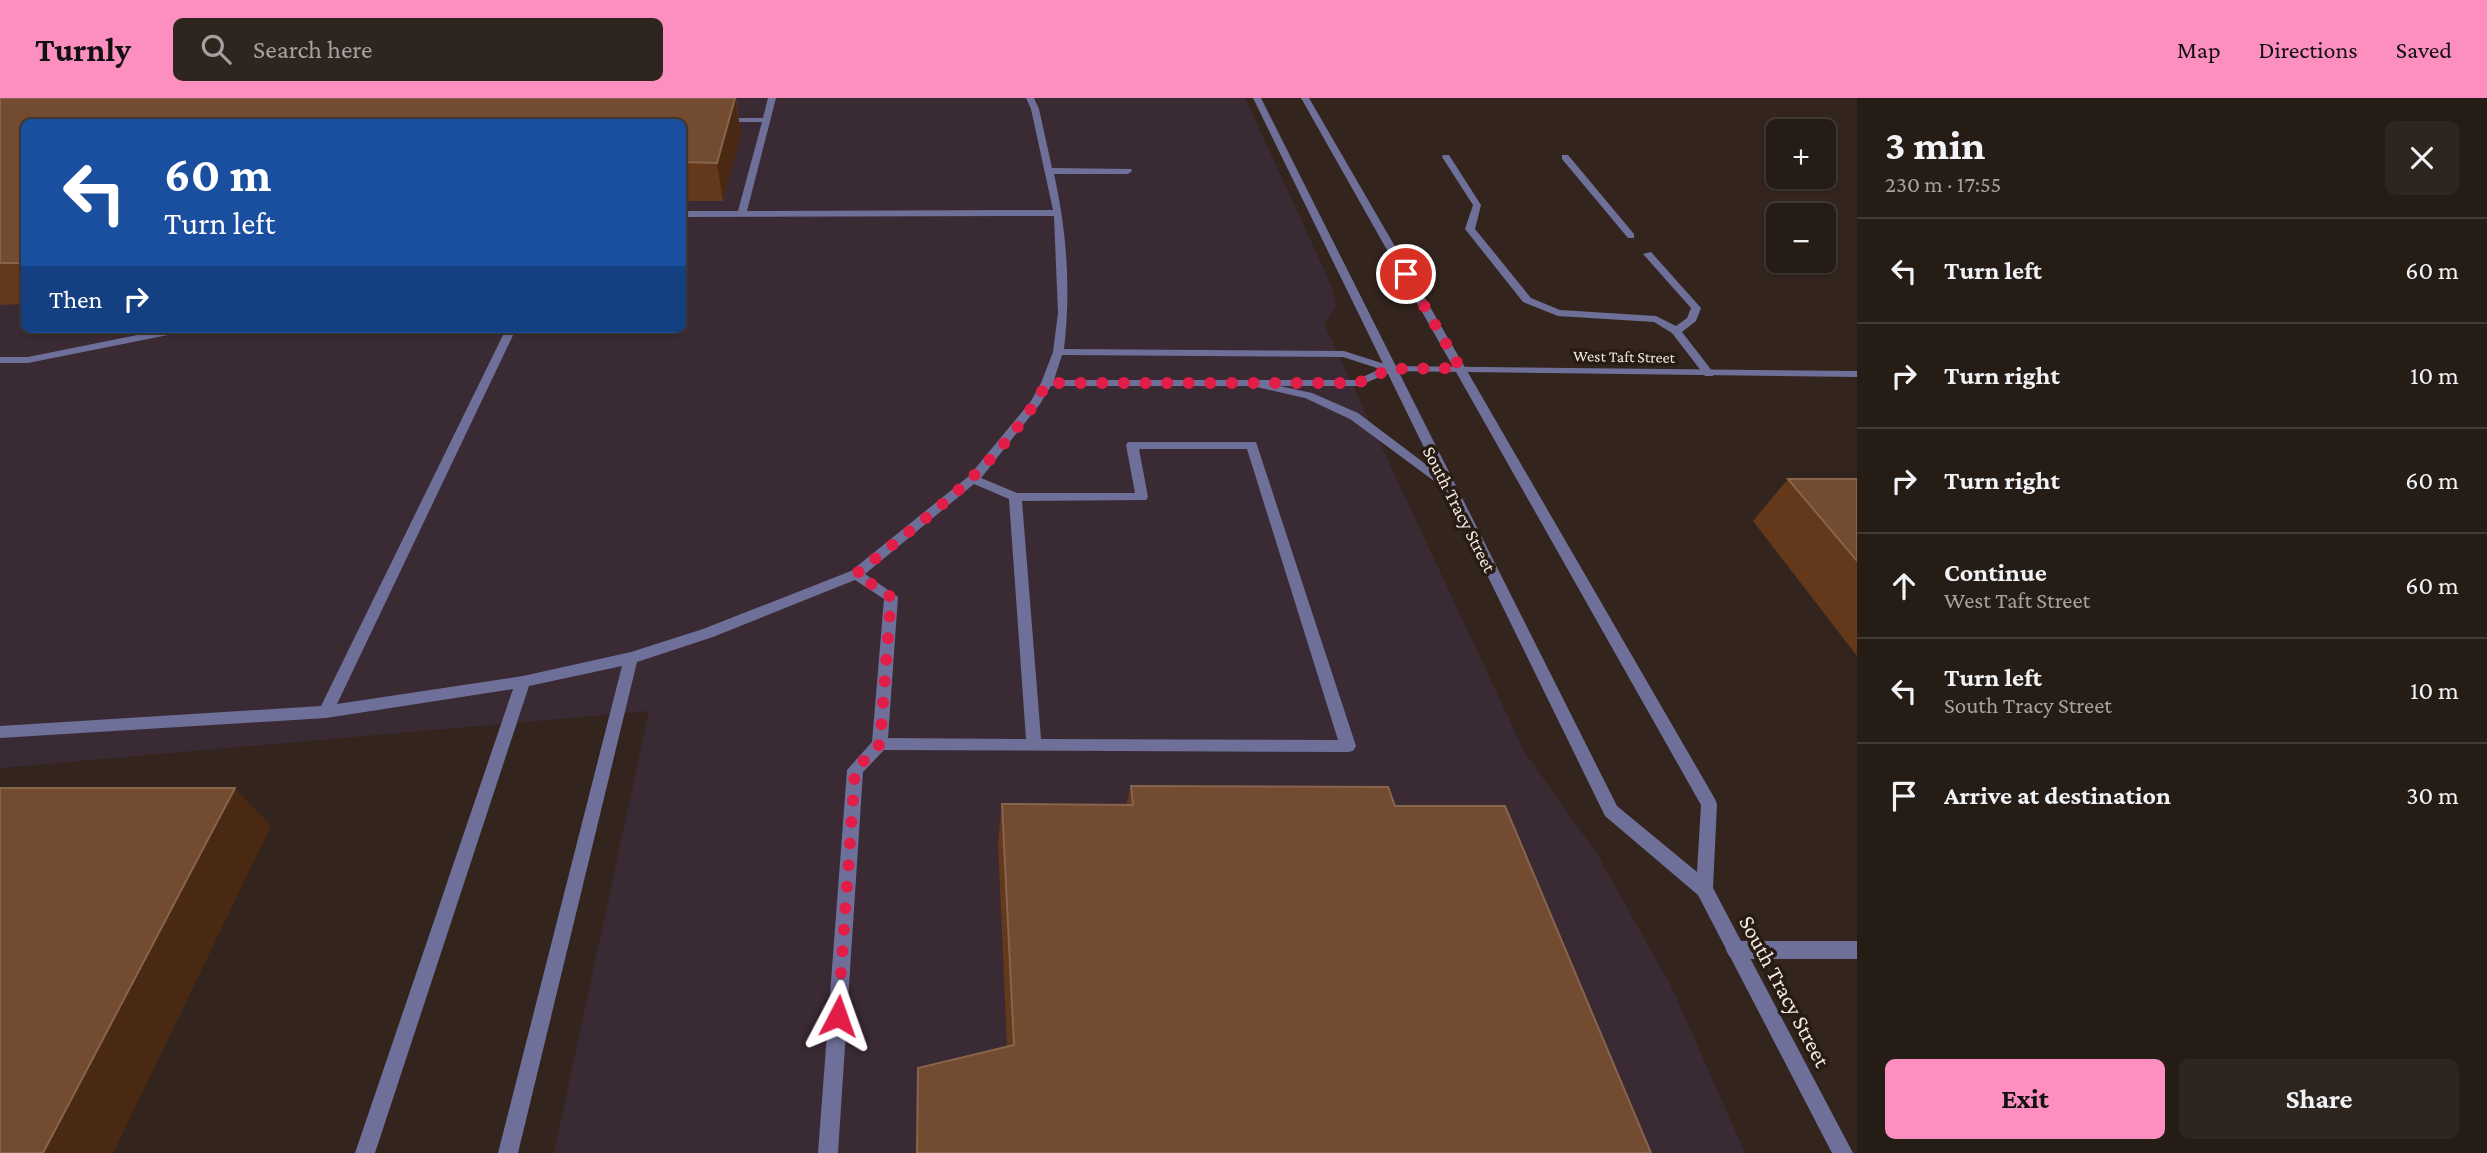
<!DOCTYPE html>
<meta charset="utf-8">
<style>
body{margin:0;font-family:"Crimson Pro",serif;background:#2e251f;color:#f1f3f6;height:100vh;display:flex;flex-direction:column;font-size:26px;white-space:nowrap}
*{box-sizing:border-box;margin:0}
p{font-size:23px;color:#a4a1a1}
.icon{flex:none;width:38px;height:38px;fill:none;stroke:currentColor;stroke-width:2;stroke-linecap:round;stroke-linejoin:round}
.map{position:relative;flex:1;overflow:hidden}
.drawer{display:flex;flex-direction:column;background:#261c16;width:630px}
.drawer>*{flex:none}
.top-card{position:absolute;left:21px;top:21px;width:665px;height:214px;border-radius:10px;box-shadow:0 2px 5px #0004,0 0 0 2px #423a35;background:#1a4fa0;color:#fff;overflow:hidden}
.buttons{position:absolute;left:1766px;top:21px;display:grid;gap:14px}
.buttons a{display:grid;place-items:center;width:70px;height:70px;border-radius:10px;background:#261c16;box-shadow:0 2px 5px #0004,0 0 0 2px #423a35;font-size:35px}
.pin{position:absolute;display:grid;place-items:center;width:60px;height:60px;color:#fff;margin:-30px;border:4px solid #fff;border-radius:50%;box-shadow:0 2px 7px #0007}
.me{position:absolute;width:77px;margin:-38px;rotate:4deg;stroke-linejoin:round;filter:drop-shadow(0 0 5px #0008)}
.turn{display:flex;align-items:center;gap:24px;height:147px;padding:0 28px;font-size:32px}
.turn .icon{width:91px;height:91px;stroke-width:2.5}
.turn b{display:block;font-size:49px;line-height:60px}
.then{display:flex;align-items:center;height:66px;padding:0 28px;background:#0003;gap:14px;font-size:26px}
.round{display:grid;place-items:center;flex:none;width:74px;height:74px;border-radius:10px;background:#2e251f}
.headline{display:flex;align-items:center;justify-content:space-between;height:119px;padding:0 28px}
h1{font-size:42px;font-weight:700;line-height:52px}
.action{display:flex;gap:14px;margin-top:auto;padding:14px 28px}
.action a{flex:1;height:80px;border-radius:10px;background:#fd8ec0;color:#111;font-size:28px;font-weight:700;line-height:80px;text-align:center}
.action a+a{background:#2e251f;color:#f1f3f6}
ul{padding:0;list-style:none}
li{display:flex;align-items:center;gap:21px;height:105px;padding:0 28px;border-top:2px solid #423a35}
li div{flex:1}
li b{display:block;font-size:26px}
li em{font-style:normal}
header{display:flex;align-items:center;gap:42px;box-sizing:border-box;height:98px;padding:0 35px;background:#fd8ec0;color:#111}
header strong{font-size:33px}
nav{display:flex;gap:38px;margin-inline-start:auto;font-size:24px}
.search{width:490px;height:63px;background:#2e251f;display:flex;align-items:center;gap:18px;box-sizing:border-box;padding:0 24px;border-radius:10px;color:#a4a1a1;font-size:26px}
main{display:flex;flex:1;min-height:0}
.map>svg:first-child{display:block}
.commercial{fill:#3a2a34;fill-rule:evenodd}
.lines{fill:none;stroke-linecap:round;stroke-linejoin:round}
.service{fill:#6e7099;fill-rule:evenodd}
.minor{fill:#6e7099;fill-rule:evenodd}
.tertiary{fill:#6e7099;fill-rule:evenodd}
.wall{fill:#64381b}
.shaded-wall{fill:#4a2913}
.building{fill:#734b30;stroke:#87644c;stroke-width:2}
.route{stroke:#e11d48;stroke-width:12;stroke-dasharray:0 21.6}
.labels{text-anchor:middle;stroke-width:7;stroke-linejoin:round;paint-order:stroke}
.far-street-label{font-size:16px;fill:#f1e8e2;stroke:#281b13}
.street-label{font-size:19px;fill:#f1e8e2;stroke:#281b13}
.near-street-label{font-size:23px;fill:#f1e8e2;stroke:#281b13}
</style>
<header>
<strong>Turnly</strong>
<div class="search"><svg class="icon" aria-label="search" viewBox="0 0 24 24"><circle cx="10" cy="10" r="6"/><path d="M15 15l6 6"/></svg>Search here</div>
<nav><a>Map</a><a>Directions</a><a>Saved</a></nav>
</header>
<main>
<div class="map">
<svg width="1857" height="1055" viewBox="0 0 1857 1055">
<rect width="100%" height="100%" fill="#33251d"/>
<!-- commercial -->
<path class="commercial" d="M0,0H1245L1332,189L1336,209L1324,226L1524,653L1597,756L1672,890L1745,1055H554L649,613L0,670ZM24,24H682V231H24Z"/>
<g class="lines">
<!-- service -->
<path class="service" d="M768,0H776L747,113L1053,112L1031,11L1026,0H1034L1039,11L1052,70L1131,71L1132,73L1128,76H1054C1067,133 1071,193 1064,251L1344,253L1394,269V273L1358,288H1051L1040,306L981,380L1017,395H1135L1126,347L1128,344H1256L1356,648L1353,653L1348,654L884,652L863,674L838,1055H818L847,672L872,644L884,501L855,482L713,539L637,564L518,1055H498L622,568L529,588L375,1055H355L513,591L326,620L0,640V628L321,608L506,231H516L337,606L523,578L631,554L703,531L851,473L969,378L1031,303L1041,285L1053,254L1058,215L1054,118L682,119V113H738L762,24H722L718,22L722,20H763ZM1062,257L1343,259L1380,271L1356,282H1054ZM1139,351H1247L1338,642L1041,641L1022,403L1146,402L1148,399ZM974,386L1009,401L1026,641L888,640L898,499L865,476Z
M1443,57H1449L1481,107L1475,131L1531,200L1560,212L1656,218L1676,228L1687,220L1691,210L1643,156L1651,154L1701,210L1696,223L1682,234L1713,274V278H1705L1672,235L1654,224L1558,218L1523,204L1465,131L1473,107L1442,59Z
M1562,57H1568L1634,136V140H1628L1562,61Z
M167,231H188L183,234L28,265H0V259H28Z
M1735,843H1857V861H1735L1729,858L1726,852L1729,846Z"/>
<!-- minor -->
<path class="minor" d="M1390,268L1857,273V279L1386,273V269Z"/>
<!-- tertiary -->
<path class="tertiary" d="M1253,0H1261L1617,708L1697,774L1701,707L1301,0H1309L1715,701L1717,706L1713,790L1853,1055H1832L1698,797L1605,718L1445,391L1350,321L1305,300L1248,287L1246,285L1252,282L1312,295L1358,315L1436,374Z"/>
</g>
<!-- wall -->
<path class="wall" d="M0,0H736L741,36L723,103H682V24H24V206L0,207Z
M1788,381H1857V558L1753,423Z
M1131,688L1395,708L1651,1055L1007,948L998,744L1002,706L1126,707Z"/>
<!-- shaded-wall -->
<path class="shaded-wall" d="M735,0L741,36L723,103L717,65Z
M235,690L271,728L113,1055H43Z"/>
<!-- building -->
<path class="building" d="M0,0H735L717,65L682,64V24H24V165H0Z
M1788,381H1857V463Z
M1131,688L1388,689L1395,708H1505L1651,1055H917L918,970L1014,947L1002,706L1133,707Z
M0,690H235L43,1055H0Z"/>
<g class="lines">
<!-- route -->
<path class="route" d="M838,918L855,672L880,646L891,499L856,476C930,416 999,369 1047,285H1358L1390,271L1460,270L1406,176"/>
</g>
<g class="labels">
<!-- far-street labels -->
<g class="far-street-label">
<text transform="translate(1624 258) rotate(1)" y="6">West Taft Street</text>
</g>
<!-- street labels -->
<g class="street-label">
<text transform="translate(1460 411) rotate(63)" y="7">South Tracy Street</text>
</g>
<!-- near-street labels -->
<g class="near-street-label">
<text transform="translate(1785 893) rotate(62)" y="8">South Tracy Street</text>
</g>
</g>
</svg>
<div class="buttons">
<a>+</a>
<a>−</a>
</div>
<div class="pin" style="left:1406px;top:176px;background:#d93025"><svg class="icon" aria-label="arrive" viewBox="0 0 24 24"><path d="M6 21V4h12l-3 4 3 4H6"/></svg></div>
<svg class="me" style="left:838px;top:918px" viewBox="-20 -20 40 40"><path d="M0-17L14 15 0 8-14 15z" fill="#e11d48" stroke="#fff" stroke-width="4"/></svg>
<div class="top-card">
<div class="turn"><svg class="icon" aria-label="left" viewBox="0 0 24 24"><path d="M17 20v-9H6M10 6l-5 5 5 5"/></svg><div><b>60 m</b>Turn left</div></div>
<div class="then">Then<svg class="icon" aria-label="right" viewBox="0 0 24 24"><path d="M7 20v-9h11M14 6l5 5-5 5"/></svg></div>
</div>
</div>
<section class="drawer">
<div class="headline"><div><h1>3 min</h1><p>230 m · 17:55</p></div><a class="round"><svg class="icon" aria-label="close" viewBox="0 0 24 24"><path d="M6 6l12 12M18 6L6 18"/></svg></a></div>
<ul>
<li><svg class="icon" aria-label="left" viewBox="0 0 24 24"><path d="M17 20v-9H6M10 6l-5 5 5 5"/></svg><div><b>Turn left</b></div><em>60 m</em></li>
<li><svg class="icon" aria-label="right" viewBox="0 0 24 24"><path d="M7 20v-9h11M14 6l5 5-5 5"/></svg><div><b>Turn right</b></div><em>10 m</em></li>
<li><svg class="icon" aria-label="right" viewBox="0 0 24 24"><path d="M7 20v-9h11M14 6l5 5-5 5"/></svg><div><b>Turn right</b></div><em>60 m</em></li>
<li><svg class="icon" aria-label="ahead" viewBox="0 0 24 24"><path d="M12 20V5M6 11l6-6 6 6"/></svg><div><b>Continue</b><p>West Taft Street</p></div><em>60 m</em></li>
<li><svg class="icon" aria-label="left" viewBox="0 0 24 24"><path d="M17 20v-9H6M10 6l-5 5 5 5"/></svg><div><b>Turn left</b><p>South Tracy Street</p></div><em>10 m</em></li>
<li><svg class="icon" aria-label="arrive" viewBox="0 0 24 24"><path d="M6 21V4h12l-3 4 3 4H6"/></svg><div><b>Arrive at destination</b></div><em>30 m</em></li>
</ul>
<div class="action"><a>Exit</a><a>Share</a></div>
</section>
</main>
